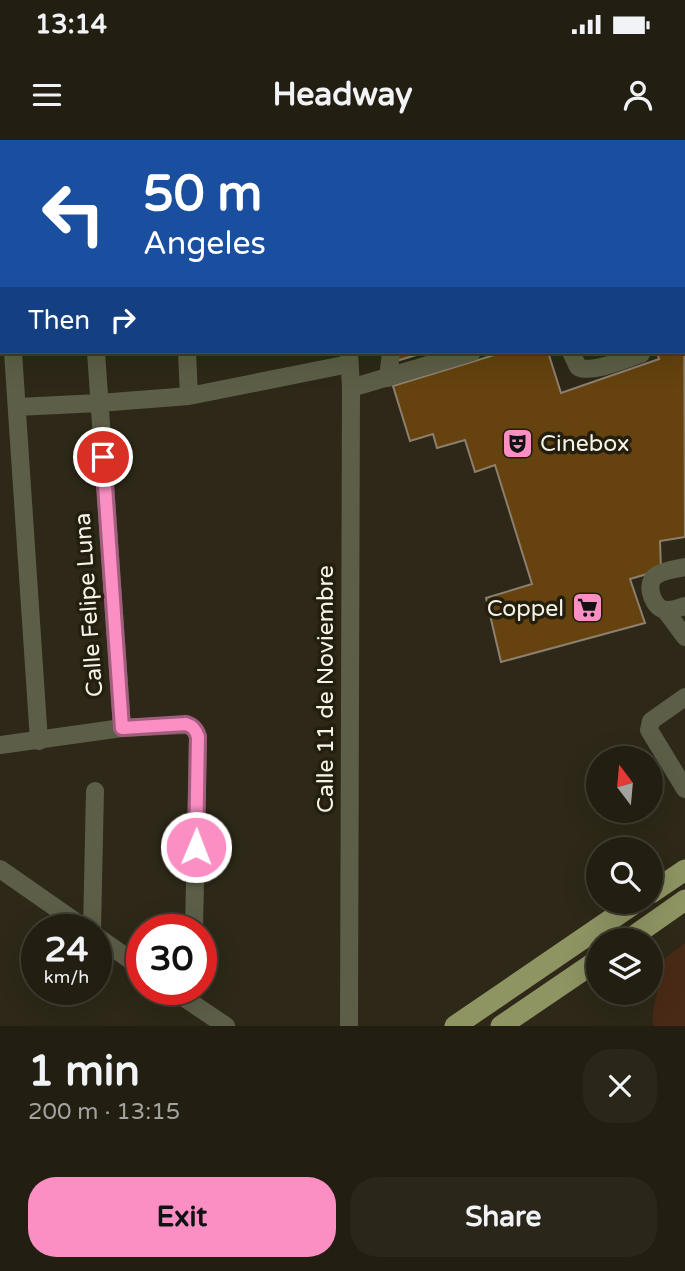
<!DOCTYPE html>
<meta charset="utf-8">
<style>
body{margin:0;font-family:"Varela Round",sans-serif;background:#2a271a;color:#f1f3f6;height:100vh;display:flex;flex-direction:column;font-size:26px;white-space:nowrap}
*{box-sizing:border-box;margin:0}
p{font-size:23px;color:#a2a29f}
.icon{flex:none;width:38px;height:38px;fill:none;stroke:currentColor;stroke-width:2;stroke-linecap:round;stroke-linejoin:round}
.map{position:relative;height:886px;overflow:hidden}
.details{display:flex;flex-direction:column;background:#221e11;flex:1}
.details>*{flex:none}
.banner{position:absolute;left:0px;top:0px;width:686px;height:214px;box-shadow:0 7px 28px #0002,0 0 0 2px #3f3c31;background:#1a4fa0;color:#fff;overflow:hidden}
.needle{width:46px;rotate:344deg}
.tools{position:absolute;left:586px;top:606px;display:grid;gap:14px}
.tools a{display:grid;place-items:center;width:77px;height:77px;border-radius:50%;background:#221e11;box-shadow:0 7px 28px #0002,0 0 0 2px #3f3c31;font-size:35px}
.speed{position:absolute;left:21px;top:774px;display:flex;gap:14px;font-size:35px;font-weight:700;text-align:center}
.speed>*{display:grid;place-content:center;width:91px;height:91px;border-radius:50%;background:#221e11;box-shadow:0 7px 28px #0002,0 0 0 2px #3f3c31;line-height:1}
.speed small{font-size:18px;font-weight:400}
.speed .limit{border:10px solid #d22;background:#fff;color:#111}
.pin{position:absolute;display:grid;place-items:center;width:60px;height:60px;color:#fff;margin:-30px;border:4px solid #fff;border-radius:50%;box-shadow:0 2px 7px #0007}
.me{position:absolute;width:77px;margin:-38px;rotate:1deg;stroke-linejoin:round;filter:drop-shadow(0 0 5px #0008)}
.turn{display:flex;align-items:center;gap:24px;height:147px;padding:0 28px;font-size:32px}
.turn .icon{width:91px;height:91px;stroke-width:2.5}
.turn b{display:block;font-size:49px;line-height:60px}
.then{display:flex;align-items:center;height:66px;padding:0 28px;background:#0003;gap:14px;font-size:26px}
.round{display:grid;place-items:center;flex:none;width:74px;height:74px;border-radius:28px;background:#2a271a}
.overview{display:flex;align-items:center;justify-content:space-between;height:119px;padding:0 28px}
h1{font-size:42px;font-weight:700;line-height:52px}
.cta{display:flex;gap:14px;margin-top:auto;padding:14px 28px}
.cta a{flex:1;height:80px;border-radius:28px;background:#fb8fc4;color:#111;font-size:28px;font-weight:700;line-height:80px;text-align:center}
.cta a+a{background:#2a271a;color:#f1f3f6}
.status{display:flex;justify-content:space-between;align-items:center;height:49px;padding:0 35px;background:#221e11;direction:ltr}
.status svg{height:19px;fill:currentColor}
header{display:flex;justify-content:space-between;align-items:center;height:91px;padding:0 28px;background:#221e11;font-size:32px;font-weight:700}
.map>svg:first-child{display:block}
.green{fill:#492a16}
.building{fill:#65420e;stroke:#8d7f6f;stroke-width:2}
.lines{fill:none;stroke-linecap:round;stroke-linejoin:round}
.minor{stroke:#5c5e47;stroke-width:18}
.major{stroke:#8f9463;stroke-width:21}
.route-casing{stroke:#a35d7f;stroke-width:18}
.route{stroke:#fb8fc4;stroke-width:12}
.labels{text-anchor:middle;stroke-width:7;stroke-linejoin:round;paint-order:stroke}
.poi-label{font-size:23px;fill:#f7f3e9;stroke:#231e0e;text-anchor:start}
.street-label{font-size:23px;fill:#f7f3e9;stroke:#231e0e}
</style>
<div class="status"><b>13:14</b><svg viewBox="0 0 49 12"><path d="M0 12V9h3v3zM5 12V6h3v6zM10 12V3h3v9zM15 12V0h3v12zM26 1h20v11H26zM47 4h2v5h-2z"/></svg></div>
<header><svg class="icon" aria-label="menu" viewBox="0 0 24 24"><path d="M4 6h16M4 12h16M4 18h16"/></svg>Headway<svg class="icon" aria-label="person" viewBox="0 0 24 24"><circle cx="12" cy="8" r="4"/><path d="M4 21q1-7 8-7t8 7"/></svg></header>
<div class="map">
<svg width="685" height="886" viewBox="0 0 685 886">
<rect width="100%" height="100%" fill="#2d2817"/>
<!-- green -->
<path class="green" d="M685,803V886H653V871L664,819Z"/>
<!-- building -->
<path class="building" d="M398,0H685V128L684,2H398Z
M684,150L685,397L660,401L661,430L630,439L645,483L501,522L486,458L532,444L495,325L475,332L465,300L437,308L433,294L410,301L393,246L504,212H548L561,253L659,219L657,212H684Z
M394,212H426L393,222Z"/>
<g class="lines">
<!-- minor -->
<path class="minor" d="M0,0L2,22
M84,0V2
M171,0V2
M312,0V2
M350,0V2
M612,0L613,2
M409,2L415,0
M684,144L685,143
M13,212L39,601
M96,212L122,588
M187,212L189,256
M571,212L578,227C593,234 625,219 641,214
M388,238L391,212
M351,248L472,212
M17,267L99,263L189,256L349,224
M685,427C676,429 664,430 657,435C645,441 651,464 662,469C670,472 678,468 685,466
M665,470L685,497
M685,557L651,581L649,590L685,649
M0,605L122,588L185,585C193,586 196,590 198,597L194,789
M0,729L86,789
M92,789L95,651
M96,796L142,828
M171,849L226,886
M349,886L351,248L349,212"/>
<!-- major -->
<path class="major" d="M651,753L685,730
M628,800L685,760
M455,886L638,761
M501,886L598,820"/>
</g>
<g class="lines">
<defs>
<path id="route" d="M103,317L122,588L186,584C193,586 196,590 198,597L196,707"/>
</defs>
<!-- route casing -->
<use href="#route" class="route-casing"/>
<!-- route -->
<use href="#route" class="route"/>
</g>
<!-- icons -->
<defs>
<symbol id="theatre-square" viewBox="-11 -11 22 22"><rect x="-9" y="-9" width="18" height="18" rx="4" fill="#fb8fc4" stroke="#231e0e"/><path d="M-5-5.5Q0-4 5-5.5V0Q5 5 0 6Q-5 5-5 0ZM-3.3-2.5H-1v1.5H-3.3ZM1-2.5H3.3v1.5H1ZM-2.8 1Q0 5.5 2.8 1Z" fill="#111"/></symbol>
<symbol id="supermarket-square" viewBox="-11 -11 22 22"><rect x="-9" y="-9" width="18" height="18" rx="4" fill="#fb8fc4" stroke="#231e0e"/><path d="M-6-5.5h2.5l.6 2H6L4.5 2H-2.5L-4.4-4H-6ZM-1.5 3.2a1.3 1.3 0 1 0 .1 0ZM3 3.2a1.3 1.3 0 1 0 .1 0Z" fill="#111"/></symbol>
</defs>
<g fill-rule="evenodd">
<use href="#theatre-square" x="500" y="286" width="35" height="35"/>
<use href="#supermarket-square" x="570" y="450" width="35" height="35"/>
</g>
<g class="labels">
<!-- poi labels -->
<g class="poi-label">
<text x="540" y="311">Cinebox</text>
<text x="564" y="476" text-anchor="end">Coppel</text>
</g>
<!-- street labels -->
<g class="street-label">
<text transform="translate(88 465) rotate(-94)" y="8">Calle Felipe Luna</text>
<text transform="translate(325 549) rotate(-90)" y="8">Calle 11 de Noviembre</text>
</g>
</g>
</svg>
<div class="tools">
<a><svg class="needle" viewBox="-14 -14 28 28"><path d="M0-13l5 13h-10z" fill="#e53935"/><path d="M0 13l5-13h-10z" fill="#a2a29f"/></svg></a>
<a><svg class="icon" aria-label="search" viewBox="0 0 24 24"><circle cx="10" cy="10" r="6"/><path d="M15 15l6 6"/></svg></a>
<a><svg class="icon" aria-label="layers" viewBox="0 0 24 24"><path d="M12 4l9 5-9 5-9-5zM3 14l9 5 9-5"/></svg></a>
</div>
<div class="speed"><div>24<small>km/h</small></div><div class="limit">30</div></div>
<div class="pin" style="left:103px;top:317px;background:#d93025"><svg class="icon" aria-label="arrive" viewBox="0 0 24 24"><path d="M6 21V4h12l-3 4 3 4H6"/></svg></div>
<svg class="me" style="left:196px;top:707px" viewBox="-20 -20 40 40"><circle r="17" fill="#fb8fc4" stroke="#fff" stroke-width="3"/><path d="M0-11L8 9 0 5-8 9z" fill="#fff"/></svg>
<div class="banner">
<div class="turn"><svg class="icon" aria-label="left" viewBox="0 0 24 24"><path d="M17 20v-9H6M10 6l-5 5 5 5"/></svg><div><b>50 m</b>Angeles</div></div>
<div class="then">Then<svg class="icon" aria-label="right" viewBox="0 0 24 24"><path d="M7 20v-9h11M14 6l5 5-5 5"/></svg></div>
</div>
</div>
<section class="details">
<div class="overview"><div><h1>1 min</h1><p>200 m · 13:15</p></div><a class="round"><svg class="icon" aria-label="close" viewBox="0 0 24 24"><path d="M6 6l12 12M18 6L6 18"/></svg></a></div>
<div class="cta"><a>Exit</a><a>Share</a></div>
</section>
